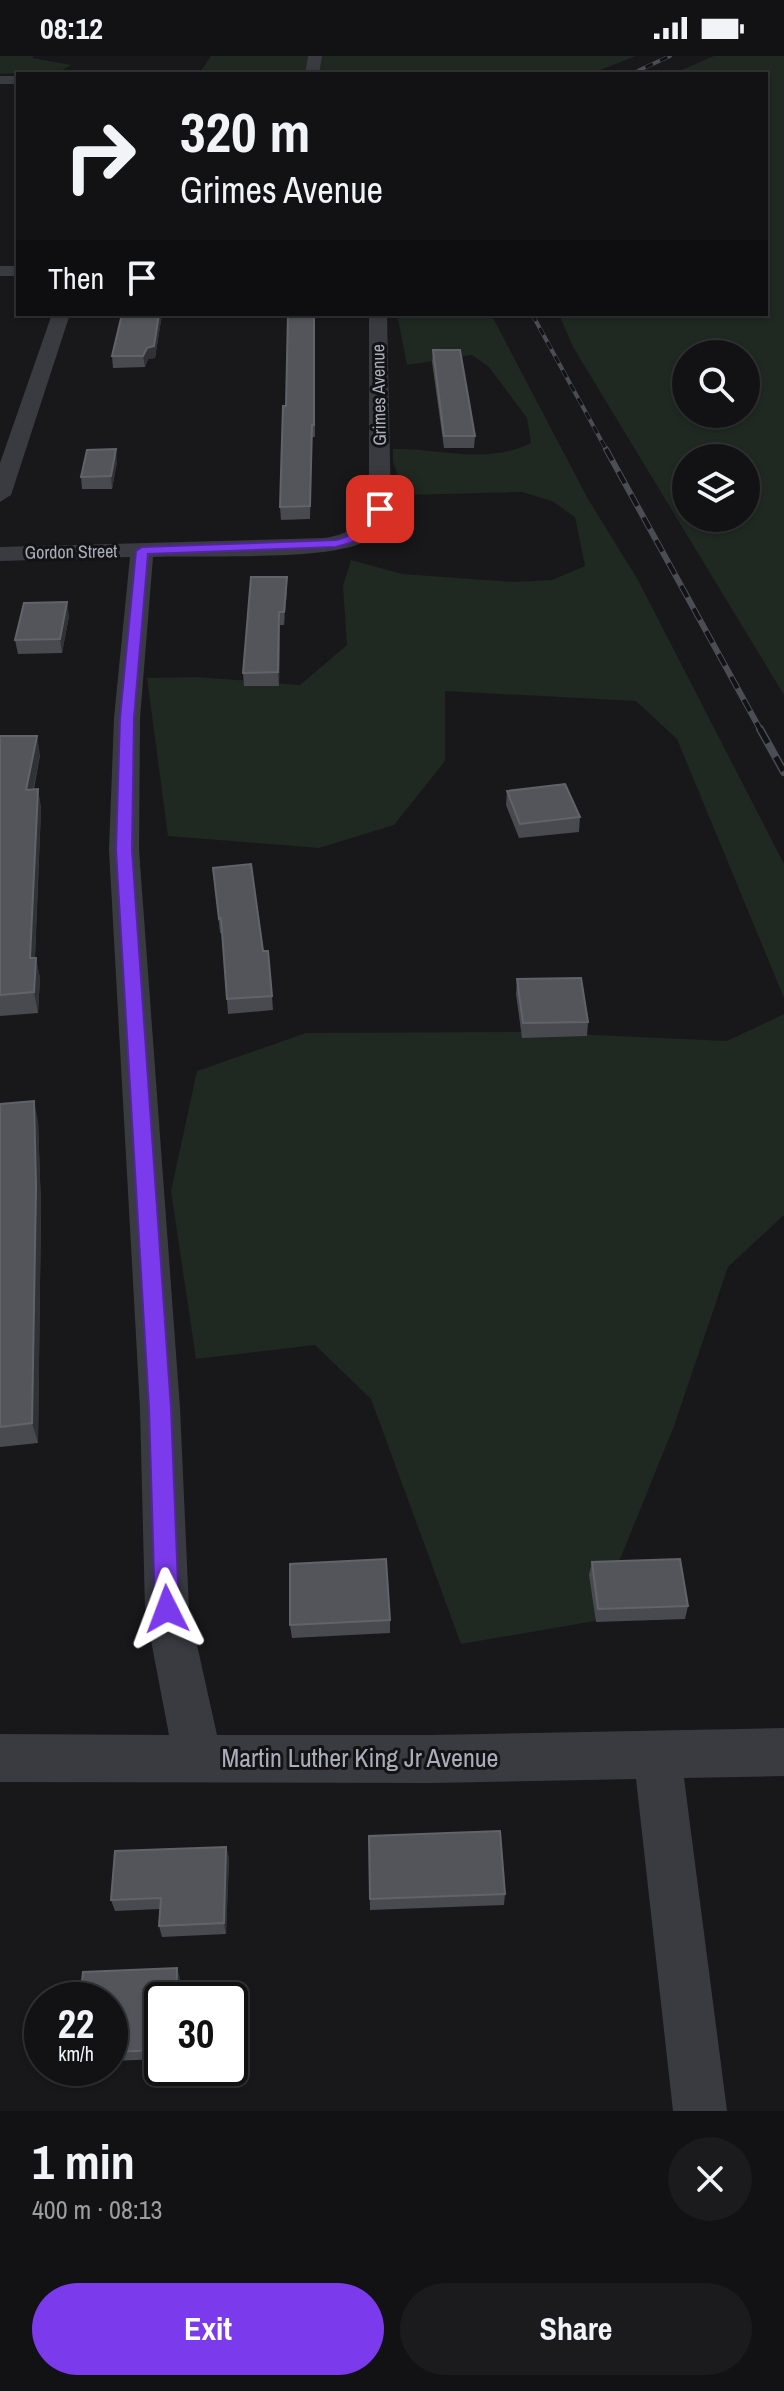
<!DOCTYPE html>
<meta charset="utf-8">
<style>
body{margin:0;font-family:"Archivo Narrow",sans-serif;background:#1b1b1d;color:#f1f3f6;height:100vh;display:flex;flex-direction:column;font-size:30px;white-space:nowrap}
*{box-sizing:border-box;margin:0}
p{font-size:26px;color:#9c9ea0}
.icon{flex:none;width:44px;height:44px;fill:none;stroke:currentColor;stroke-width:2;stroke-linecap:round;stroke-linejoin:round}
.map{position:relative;height:2055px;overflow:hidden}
.panel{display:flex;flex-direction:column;background:#121214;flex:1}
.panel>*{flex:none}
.hud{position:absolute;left:16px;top:16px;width:752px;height:244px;border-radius:0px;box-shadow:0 2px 6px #0004,0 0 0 2px #313234;background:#121214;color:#f1f3f6;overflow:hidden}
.controls{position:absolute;left:672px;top:284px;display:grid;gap:16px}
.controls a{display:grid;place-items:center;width:88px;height:88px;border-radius:50%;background:#121214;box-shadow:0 2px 6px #0004,0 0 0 2px #313234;font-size:40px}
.speed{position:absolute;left:24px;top:1926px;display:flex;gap:16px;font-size:40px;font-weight:700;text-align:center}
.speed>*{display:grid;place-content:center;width:104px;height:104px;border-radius:50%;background:#121214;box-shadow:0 2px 6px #0004,0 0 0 2px #313234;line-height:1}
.speed small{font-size:20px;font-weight:400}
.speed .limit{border:4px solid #111;border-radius:12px;background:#fff;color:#111}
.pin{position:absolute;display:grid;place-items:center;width:68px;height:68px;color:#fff;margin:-34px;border-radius:16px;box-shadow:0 4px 12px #0006}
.me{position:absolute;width:88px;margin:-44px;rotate:357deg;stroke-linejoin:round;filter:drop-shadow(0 0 6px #0008)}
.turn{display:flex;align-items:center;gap:28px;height:168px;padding:0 32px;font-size:36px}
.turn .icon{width:104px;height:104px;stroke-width:2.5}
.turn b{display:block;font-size:56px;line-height:68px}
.then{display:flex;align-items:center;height:76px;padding:0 32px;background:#0003;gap:16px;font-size:30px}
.round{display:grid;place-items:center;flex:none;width:84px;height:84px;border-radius:42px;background:#1b1b1d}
.head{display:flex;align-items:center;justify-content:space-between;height:136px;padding:0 32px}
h1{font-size:48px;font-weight:700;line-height:60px}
.cta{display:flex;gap:16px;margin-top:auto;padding:16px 32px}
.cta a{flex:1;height:92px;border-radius:48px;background:#7c3aed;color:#fff;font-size:32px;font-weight:700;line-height:92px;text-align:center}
.cta a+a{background:#1b1b1d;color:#f1f3f6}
.status{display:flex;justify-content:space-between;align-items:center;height:56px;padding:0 40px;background:#121214;direction:ltr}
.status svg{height:22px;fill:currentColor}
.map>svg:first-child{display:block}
.green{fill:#1f2821;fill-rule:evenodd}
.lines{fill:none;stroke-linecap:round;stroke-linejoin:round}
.minor{fill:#3a3b41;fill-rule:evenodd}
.rail-far2-casing{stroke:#4b4d54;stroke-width:4}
.rail-far1-casing{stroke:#4b4d54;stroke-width:6}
.rail-casing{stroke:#4b4d54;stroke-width:8}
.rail-far2{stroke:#131315;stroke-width:3;stroke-dasharray:8;stroke-linecap:butt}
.rail-far1{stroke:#131315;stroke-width:4;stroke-dasharray:13;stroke-linecap:butt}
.rail{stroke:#131315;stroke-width:5;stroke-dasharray:16;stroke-linecap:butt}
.wall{fill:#494a4f}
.shaded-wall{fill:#313235}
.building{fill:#54555b;stroke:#61636a;stroke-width:2}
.route{fill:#7c3aed;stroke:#51269a;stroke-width:2}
.labels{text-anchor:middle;stroke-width:6;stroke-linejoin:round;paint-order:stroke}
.far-street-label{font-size:18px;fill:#a9aeba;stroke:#131315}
.near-street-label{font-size:26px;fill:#a9aeba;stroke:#131315}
</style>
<div class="status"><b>08:12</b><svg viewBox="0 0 49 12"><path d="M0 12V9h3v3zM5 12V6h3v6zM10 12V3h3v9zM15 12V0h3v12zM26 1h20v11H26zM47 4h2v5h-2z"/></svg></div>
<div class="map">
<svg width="784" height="2055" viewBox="0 0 784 2055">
<rect width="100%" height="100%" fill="#18181a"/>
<!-- green -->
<path class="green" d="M0,0H34L32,2L71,9L59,16L0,18Z
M211,0H636L590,18H199Z
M714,0H784V639L573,291L559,258H766V18H672ZM746,298V358H686V298ZM686,402H746V462H686Z
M397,258H491L588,443L638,524L784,808V942L677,683L636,645L445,635V705L394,769L319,792L168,780L147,622L197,621L300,629L347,589L343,530L351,504L402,518L515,526L552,524L585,510L575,461L552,445L522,436L405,439L393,406V393C441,392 486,409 531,387L527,362L489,311L472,299L407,309Z
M784,958V1159L728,1211L674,1370L595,1565L461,1588L371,1343L315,1289L196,1303L171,1135L197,1015L306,977L529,976L727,985Z"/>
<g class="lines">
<!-- minor -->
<path class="minor" d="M308,0H322L319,18H305Z
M0,20H18V28H0Z
M0,210H18V220H0Z
M52,258H70L11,439L0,446V407Z
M369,258H387L391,453C385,466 377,479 364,486C326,505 201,499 153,501L140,662L139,794L180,1352L189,1553L217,1679H430L784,1672V1720L684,1722L727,2055H673L636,1723L430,1727L0,1726V1678L169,1679L145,1553L140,1352L109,794L114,662L130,501L0,505V491L324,482C345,479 360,472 369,453Z"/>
<defs>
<path id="rail-far2" d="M631,18L670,0
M532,258L607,395"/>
<path id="rail-far1" d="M606,393L761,675"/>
<path id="rail" d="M760,673L784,716"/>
</defs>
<!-- rail-far2 casing -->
<use href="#rail-far2" class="rail-far2-casing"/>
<!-- rail-far1 casing -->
<use href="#rail-far1" class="rail-far1-casing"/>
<!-- rail casing -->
<use href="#rail" class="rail-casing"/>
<!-- rail-far2 -->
<use href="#rail-far2" class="rail-far2"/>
<!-- rail-far1 -->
<use href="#rail-far1" class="rail-far1"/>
<!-- rail -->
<use href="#rail" class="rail"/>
</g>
<!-- wall -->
<path class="wall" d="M122,258H162L155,302L148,303L145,311L113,312L112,300Z
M314,258L315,381H312L310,463L281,464L280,451L286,350Z
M433,294L475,380L474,392H444L432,306Z
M117,406L112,433H82L81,421Z
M287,521V534L284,569H280L279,630H244L243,617Z
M69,560L62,597L18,598L15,584Z
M0,680L40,699L34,733H38L41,753L35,902L40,922L38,957L0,960Z
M507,735L580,761L579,776L519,782L506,749Z
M213,812L263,895L272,940L273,954L228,958L222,877H220Z
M517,923L588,966L587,980L522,982L516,938Z
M0,1048L38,1065L41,1151L38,1387L0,1391Z
M592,1506L688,1550L685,1563L596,1566L589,1519Z
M390,1564V1577L292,1582L290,1569Z
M369,1780L505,1838L504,1849L370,1854Z
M226,1791L229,1802L226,1878L162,1881L159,1870L160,1853L115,1855L111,1844Z
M180,1922L179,1944H162V2003L110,2005V1944Z"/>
<!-- shaded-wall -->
<path class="shaded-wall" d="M159,258H162L155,302L148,303L145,311L143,300Z
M116,393L117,406L112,433L111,420Z
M287,521V534L284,569V556Z
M67,546L69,560L62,597L60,583Z
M279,556L280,569L279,630L278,616Z
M37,680L40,699L29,754L26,734Z
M38,733L41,753L34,922L30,902Z
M36,902L40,922L38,957L34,936Z
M34,1045L38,1065L41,1151L38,1387L32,1367Z
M226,1791L229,1802L226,1878L224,1867Z
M177,1912L180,1922L179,1944H176Z"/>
<!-- building -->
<path class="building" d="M122,258H159L154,290L147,292L143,300H112Z
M288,258H314V369H312L310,450L280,451L283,350H286Z
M433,294H460L475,380H444Z
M116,393L111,420L81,421L87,394Z
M251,521H287L284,556H279L278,616L243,617Z
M67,546L60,583L15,584L24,547Z
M0,680H37L26,734L38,733L30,902H36L34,936L0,939Z
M565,728L580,761L520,768L507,735Z
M251,808L263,895H268L272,940L227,943L221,862L219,863L213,812Z
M581,922L588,966L523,967L517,923Z
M34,1045L36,1131L32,1367L0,1371V1048Z
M386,1503L390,1564L290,1569V1508Z
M680,1503L688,1550L598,1553L592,1506Z
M500,1775L505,1838L370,1843L369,1780Z
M226,1791L224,1867L159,1870L161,1842L111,1844L115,1795Z
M177,1912L176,1944H162V1994L110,1996V1944H80L83,1916Z"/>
<!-- route -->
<path class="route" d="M376,451L386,453C376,478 361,485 336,491L148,498L134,662L132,794L171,1352L179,1553L176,1561L167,1565L159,1561L155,1553L149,1352L116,794L120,662L136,495L142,491L336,484C357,478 366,470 376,451Z"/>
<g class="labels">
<!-- far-street labels -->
<g class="far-street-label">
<text transform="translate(379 339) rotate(-91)" y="6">Grimes Avenue</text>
<text transform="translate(71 496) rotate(-1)" y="6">Gordon Street</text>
</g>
<!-- near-street labels -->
<g class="near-street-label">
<text x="360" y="1711">Martin Luther King Jr Avenue</text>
</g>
</g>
</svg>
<div class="controls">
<a><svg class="icon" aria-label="search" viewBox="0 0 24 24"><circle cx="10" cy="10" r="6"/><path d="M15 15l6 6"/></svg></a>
<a><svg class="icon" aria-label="layers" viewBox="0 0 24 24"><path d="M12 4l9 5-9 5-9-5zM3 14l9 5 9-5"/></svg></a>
</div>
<div class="speed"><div>22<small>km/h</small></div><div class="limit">30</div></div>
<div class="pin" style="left:380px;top:453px;background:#d93025"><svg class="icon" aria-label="arrive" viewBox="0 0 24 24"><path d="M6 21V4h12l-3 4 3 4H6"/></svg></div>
<svg class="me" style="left:167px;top:1553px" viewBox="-20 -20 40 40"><path d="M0-17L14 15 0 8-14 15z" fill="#7c3aed" stroke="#fff" stroke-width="4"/></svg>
<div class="hud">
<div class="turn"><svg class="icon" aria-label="right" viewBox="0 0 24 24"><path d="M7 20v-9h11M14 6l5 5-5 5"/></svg><div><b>320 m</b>Grimes Avenue</div></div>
<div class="then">Then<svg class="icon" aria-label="arrive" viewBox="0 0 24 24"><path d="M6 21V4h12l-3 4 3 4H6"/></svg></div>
</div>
</div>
<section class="panel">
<div class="head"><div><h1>1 min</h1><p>400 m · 08:13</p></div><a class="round"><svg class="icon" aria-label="close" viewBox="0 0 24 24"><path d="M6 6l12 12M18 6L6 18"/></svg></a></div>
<div class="cta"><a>Exit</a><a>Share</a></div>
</section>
